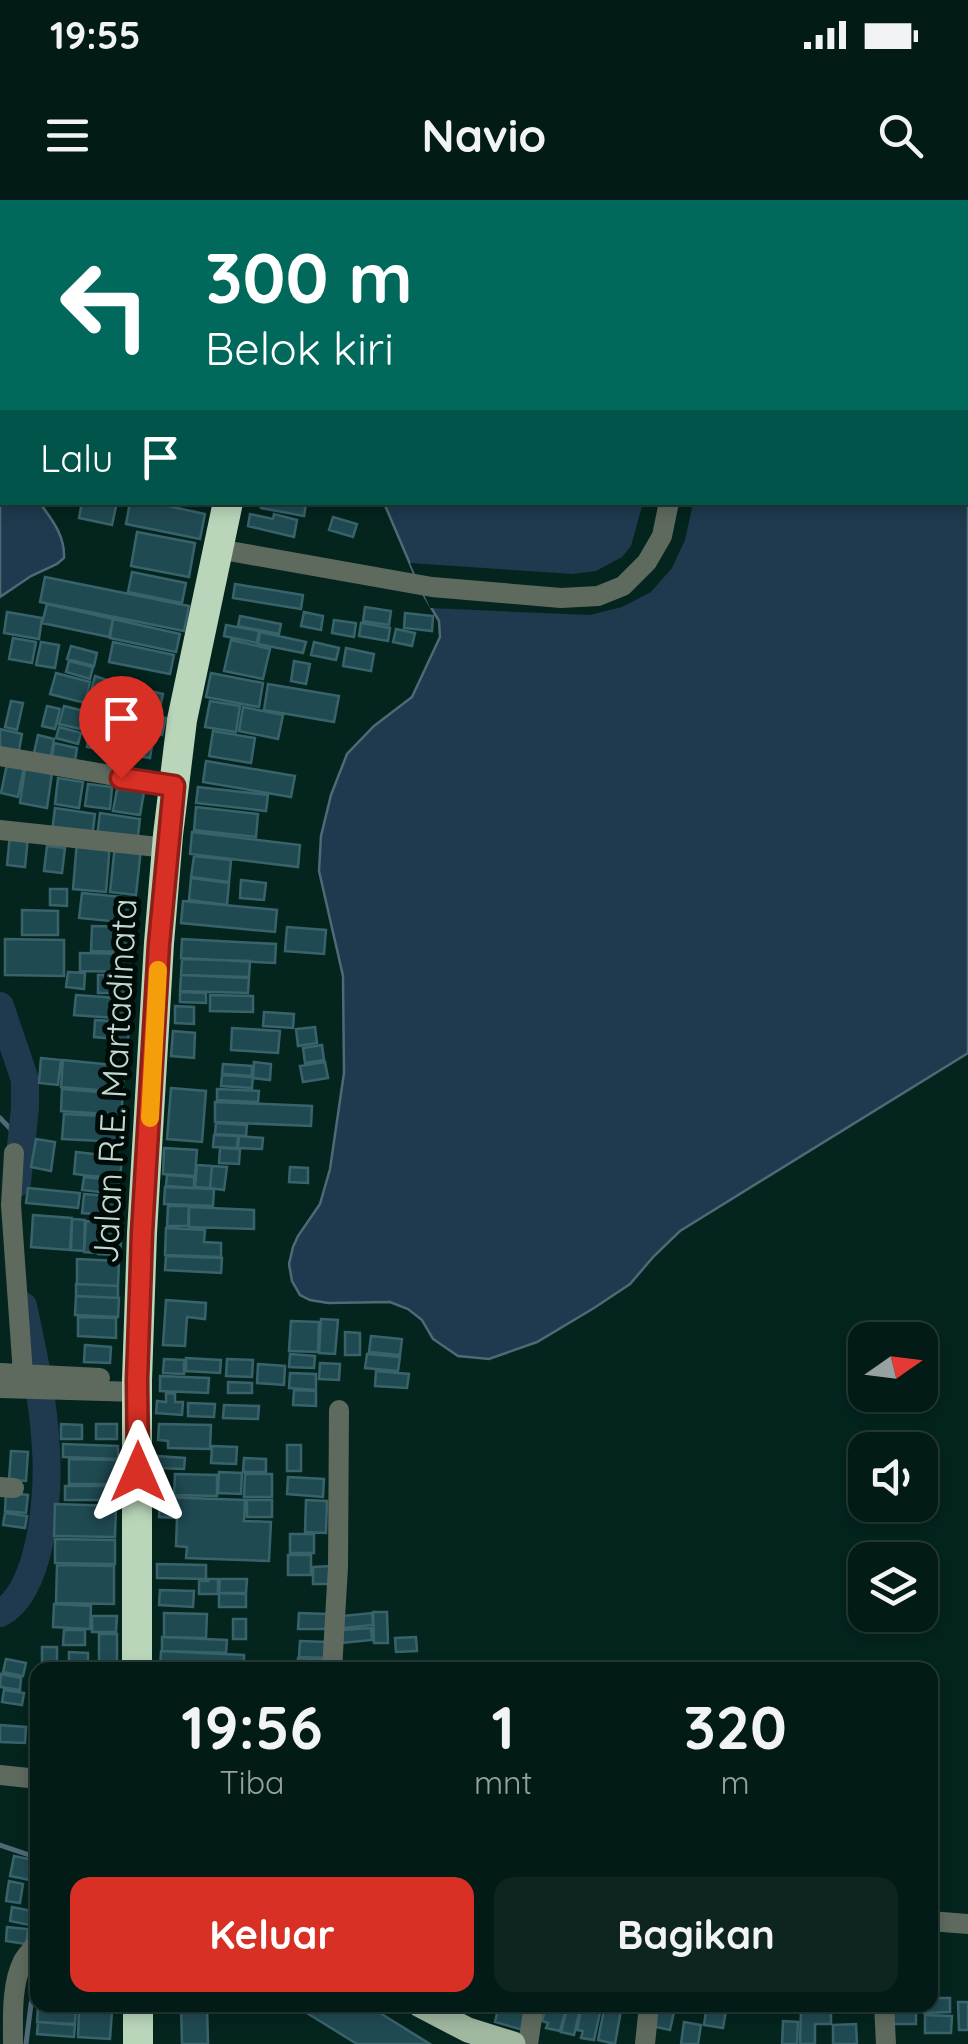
<!DOCTYPE html>
<html lang="id">
<style>
body{margin:0;font-family:Quicksand,sans-serif;background:#0d241f;color:#f1f3f6;height:100vh;display:flex;flex-direction:column;font-size:38px;white-space:nowrap}
*{box-sizing:border-box;margin:0}
p{font-size:32px;color:#97a1a1}
.icon{flex:none;width:55px;height:55px;fill:none;stroke:currentColor;stroke-width:2;stroke-linecap:round;stroke-linejoin:round}
.map{position:relative;flex:1;overflow:hidden}
.details{position:absolute;left:30px;top:1462px;width:908px;height:350px;display:flex;flex-direction:column;background:#031b16;border-radius:20px;box-shadow:0 5px 15px #0003,0 0 0 2px #243935}
.details>*{flex:none}
.hud{position:absolute;left:0px;top:0px;width:970px;height:305px;box-shadow:0 5px 15px #0003,0 0 0 2px #243935;background:#00695c;color:#fff;overflow:hidden}
.needle{width:65px;rotate:76deg}
.fabs{position:absolute;left:848px;top:1122px;display:grid;gap:20px}
.fabs a{display:grid;place-items:center;width:90px;height:90px;border-radius:20px;background:#031b16;box-shadow:0 5px 15px #0003,0 0 0 2px #243935;font-size:50px}
.pin{position:absolute;display:grid;place-items:center;width:85px;height:85px;color:#fff;margin:-102px -42px;border-radius:50% 50% 50% 0;rotate:-45deg;box-shadow:0 0 10px #0007}
.pin .icon{rotate:45deg}
.me{position:absolute;width:110px;margin:-55px;rotate:0deg;stroke-linejoin:round;filter:drop-shadow(0 0 8px #0008)}
.turn{display:flex;align-items:center;gap:35px;height:210px;padding:0 40px;font-size:45px}
.turn .icon{width:130px;height:130px;stroke-width:2.5}
.turn b{display:block;font-size:70px;line-height:85px}
.then{display:flex;align-items:center;height:95px;padding:0 40px;background:#0003;gap:20px;font-size:38px}
.eta{display:flex;justify-content:space-evenly;align-items:center;height:170px;text-align:center}
.eta b{font-size:60px;font-weight:700;line-height:70px}
.button{display:flex;gap:20px;margin-top:auto;padding:20px 40px}
.button a{flex:1;height:115px;border-radius:20px;background:#d93025;color:#fff;font-size:40px;font-weight:700;line-height:115px;text-align:center}
.button a+a{background:#0d241f;color:#f1f3f6}
.status{display:flex;justify-content:space-between;align-items:center;height:70px;padding:0 50px;background:#031b16;direction:ltr}
.status svg{height:28px;fill:currentColor}
header{display:flex;justify-content:space-between;align-items:center;height:130px;padding:0 40px;background:#031b16;font-size:45px;font-weight:700}
.map>svg:first-child{display:block}
.water{fill:#1f394e;stroke:#506976;stroke-width:2.5}
.pier{fill:#04241e}
.lines{fill:none;stroke-linecap:round;stroke-linejoin:round}
.stream{stroke:#506976;stroke-width:5}
.river{stroke:#1f394e;stroke-width:28}
.building{fill:#204a52;stroke:#39636b;stroke-width:2.5}
.minor{stroke:#5f6a5f;stroke-width:20}
.major{stroke:#a0b7a0;stroke-width:25}
.highway{stroke:#bad6ba;stroke-width:30}
.route-casing{stroke:#8d1f18;stroke-width:25}
.route{stroke:#d93025;stroke-width:18}
.slow{stroke:#f59e0b;stroke-width:18}
.labels{text-anchor:middle;stroke-width:10;stroke-linejoin:round;paint-order:stroke}
.street-label{font-size:35px;fill:#c4d9d4;stroke:#000c08}
</style>
<div class="status"><b>19:55</b><svg viewBox="0 0 49 12"><path d="M0 12V9h3v3zM5 12V6h3v6zM10 12V3h3v9zM15 12V0h3v12zM26 1h20v11H26zM47 4h2v5h-2z"/></svg></div>
<header><svg class="icon" aria-label="menu" viewBox="0 0 24 24"><path d="M4 6h16M4 12h16M4 18h16"/></svg>Navio<svg class="icon" aria-label="search" viewBox="0 0 24 24"><circle cx="10" cy="10" r="6"/><path d="M15 15l6 6"/></svg></header>
<div class="map">
<svg width="968" height="1844" viewBox="0 0 968 1844">
<rect width="100%" height="100%" fill="#04241e"/>
<!-- water -->
<path class="water" d="M0,0H56V2H2V302L40,303C52,320 65,335 64,358L57,364L31,376L0,397Z
M968,235V853L680,1031L654,1056L630,1084L594,1108L537,1142L489,1159L458,1156L433,1139L422,1120L408,1109L390,1102L328,1103L310,1100L300,1095L292,1081L289,1064L293,1047L298,1036L320,1004L330,969L344,873L343,776L319,671L321,636L331,595L347,554L374,526L412,497L440,437L439,421L422,392L384,303L968,302Z"/>
<!-- pier -->
<path class="pier" d="M643,303H693L685,340L672,368L651,392L622,407L590,415L430,408L410,363L572,374L596,371L622,357L631,346Z"/>
<g class="lines">
<!-- stream -->
<path class="stream" d="M0,918L22,941
M0,1645L38,1658
M26,1844L31,1804L38,1781"/>
<!-- river -->
<path class="river" d="M0,806L25,880V908L17,983
M0,1413C42,1392 49,1292 46,1250C44,1203 33,1152 23,1106"/>
</g>
<!-- building -->
<path class="building" d="M82,302H117L112,325L79,318Z
M130,302H149L205,314L200,339L126,324Z
M262,302L306,304L304,316L261,308Z
M250,314L273,319L274,314L297,320L294,337L248,326Z
M333,317L357,324L353,337L329,330Z
M137,332L195,343L189,377L131,366Z
M132,372L186,383L182,403L128,392Z
M45,377L189,406L184,431L40,402Z
M235,384L303,395L301,409L233,398Z
M47,404L113,419L109,437L42,423Z
M365,407L391,411L389,425L363,421Z
M7,412L42,418L39,439L4,433Z
M304,412L323,416L321,430L301,426Z
M405,413L433,416L432,431L404,428Z
M240,416L281,424L279,434L238,426Z
M113,419L180,434L176,452L110,438Z
M334,420L356,423L354,437L332,433Z
M361,423L390,428L388,441L359,436Z
M226,425L259,431L257,443L224,436Z
M396,429L415,433L412,446L393,442Z
M260,432L306,442L303,453L258,444Z
M13,438L36,442L32,463L9,459Z
M231,440L270,449L263,479L224,471Z
M41,442L59,445L55,468L36,465Z
M113,442L174,455L170,474L109,462Z
M314,442L339,448L336,460L311,455Z
M71,446L97,453L94,466L67,459Z
M346,448L374,454L371,471L343,466Z
M69,461L93,467L90,479L66,472Z
M294,461L310,464L306,484L291,481Z
M56,473L90,482L85,503L50,494Z
M211,473L263,483L259,507L206,497Z
M95,476L107,480L101,502L89,499Z
M108,481L163,494L159,512L104,500Z
M268,484L339,496L334,522L264,510Z
M11,501L23,503L17,530L5,527Z
M94,501L140,512L136,529L90,518Z
M210,501L240,506L236,532L205,527Z
M47,506L60,509L55,529L42,526Z
M64,506L84,511L80,529L59,524Z
M243,507L283,515L278,539L239,531Z
M141,513L166,518L162,535L138,530Z
M91,523L154,534L150,558L87,547Z
M59,527L81,533L78,544L56,538Z
M0,529L22,534L18,556L0,552Z
M213,531L255,538L251,563L209,556Z
M38,535L54,539L50,561L33,557Z
M54,543L77,548L75,561L52,557Z
M206,561L295,576L291,597L203,582Z
M7,564L24,567L18,597L1,593Z
M25,569L52,573L47,608L20,603Z
M58,578L83,582L79,608L55,604Z
M88,584L112,587L110,609L85,606Z
M198,587L268,595L266,611L196,603Z
M117,589L144,592L140,615L113,611Z
M196,607L258,614L256,637L194,630Z
M55,608L95,614L92,638L52,632Z
M100,613L140,619L137,643L97,637Z
M192,632L300,645L298,667L190,654Z
M10,635L28,637L25,667L7,665Z
M77,641L110,643L106,692L73,689Z
M115,645L141,648L136,695L110,692Z
M47,646L65,648L62,673L44,671Z
M194,656L231,660L229,682L191,677Z
M191,678L229,683L227,705L189,700Z
M241,680L266,683L264,700L240,698Z
M50,689H67V706L50,705Z
M82,693L133,698L131,723L79,718Z
M183,701L277,710L275,732L181,723Z
M22,710L58,711V735H22Z
M92,726L131,727L130,752L91,751Z
M287,727L326,730L324,754L285,751Z
M5,739L64,740V776L5,775Z
M182,739L276,744L275,763L181,758Z
M80,753L130,754V772L80,771Z
M182,759L250,761L249,777L181,775Z
M68,772L85,773L84,789L66,787Z
M98,775H131V793H98Z
M181,775L249,778L248,793L180,791Z
M180,792L206,793V803L180,802Z
M76,795L131,799L129,819L74,815Z
M210,795L253,796V812L210,811Z
M175,806L194,807V824L175,823Z
M264,812L294,814L293,828L263,826Z
M95,820L129,822L128,840L94,837Z
M315,827L317,843L298,846L296,829Z
M232,828L280,831L278,853L231,850Z
M173,831L195,833L194,858L171,856Z
M322,845L324,860L305,863L303,848Z
M41,858L61,860L58,885L39,883Z
M63,860L125,866L122,892L61,887Z
M254,862L271,864L270,880L253,878Z
M325,862L328,878L303,882L300,866Z
M223,864L252,866V876L222,874Z
M222,875L253,877L252,888L221,886Z
M171,888L206,891L202,942L167,939Z
M62,889L123,894L121,915L61,911Z
M217,889L259,891L258,902L217,900Z
M215,902L312,906L311,926L215,922Z
M64,914L121,917L120,942L62,939Z
M216,923L247,925L246,936L215,934Z
M214,935L238,936L237,948L213,947Z
M239,936L263,938L262,949L238,948Z
M36,939L55,942L51,971L31,967Z
M164,948L197,950L195,976L163,974Z
M220,948L240,949L239,964L219,963Z
M76,952L122,957L120,979L74,974Z
M197,965L212,966L210,988L195,987Z
M212,966L227,967L224,990L210,988Z
M290,967L308,968V983L289,982Z
M167,975L194,977V988L166,986Z
M84,977L119,981L118,994L82,990Z
M165,987L214,989L213,1006L164,1004Z
M28,988L80,993L78,1008L26,1003Z
M84,994L119,997L118,1016L82,1013Z
M168,1006H189L188,1026H167Z
M189,1007L254,1010V1029L189,1027Z
M33,1015L72,1018L70,1050L31,1047Z
M72,1019L85,1020L84,1051L71,1050Z
M86,1021L99,1022L97,1053L84,1052Z
M99,1022L122,1023L120,1055L98,1054Z
M166,1028L205,1030L204,1042L221,1043V1057L165,1055Z
M166,1056L222,1058L221,1073L165,1070Z
M77,1059L119,1061L118,1086L77,1084Z
M76,1084L118,1086V1098L76,1096Z
M76,1096L119,1098L118,1117L75,1115Z
M166,1100L206,1103L205,1119L187,1117L185,1146L163,1145Z
M78,1117L116,1118V1138L78,1136Z
M321,1119L338,1120L335,1154L319,1153Z
M291,1121L319,1122L318,1152L289,1151Z
M345,1132L360,1133V1155H345Z
M371,1136L402,1139L400,1155L369,1152Z
M85,1145L111,1147L110,1163L84,1162Z
M290,1154L315,1156L314,1168L289,1167Z
M367,1154L400,1157L398,1171L365,1168Z
M186,1158L221,1160L220,1173L186,1171Z
M164,1159L184,1160V1174L163,1173Z
M227,1159L253,1160L252,1177L226,1176Z
M320,1163L340,1164L339,1180L319,1179Z
M258,1164L285,1166L284,1185L257,1183Z
M376,1171L409,1174L407,1188L375,1186Z
M290,1173L316,1174V1190L289,1188Z
M160,1176L209,1178L208,1193L160,1191Z
M228,1182L252,1183V1193H228Z
M294,1190L316,1191V1206L293,1205Z
M166,1193L175,1194V1202H183L182,1215L156,1213L157,1201L166,1202Z
M188,1203L215,1204L214,1217L188,1216Z
M224,1205L259,1206L258,1219L223,1218Z
M61,1224L82,1225V1239H61Z
M96,1224H117V1239H96Z
M159,1224L211,1225L210,1249L168,1248V1241L158,1240Z
M63,1244L118,1246V1259L63,1257Z
M287,1245H301V1271H287Z
M212,1246L237,1247L236,1264L211,1263Z
M11,1251L28,1252L26,1281L9,1280Z
M157,1256L185,1258L184,1269L156,1268Z
M244,1258L266,1259V1272H243Z
M69,1259L117,1260V1284H69Z
M219,1272L242,1273L241,1294L218,1293Z
M175,1274L217,1275V1296L174,1295Z
M245,1274H272V1297H244Z
M288,1277L324,1279L323,1297L287,1294Z
M65,1286H116V1300H65Z
M6,1293L28,1295L26,1313L5,1311Z
M160,1297L245,1300L244,1321L271,1322L269,1361L186,1358L187,1347L176,1346L177,1318L159,1317Z
M247,1300H272V1317H247Z
M306,1300L327,1301L326,1333L305,1332Z
M55,1304L116,1306L115,1337L54,1336Z
M5,1313L27,1316L25,1328L3,1325Z
M290,1334H314V1353H290Z
M55,1339L115,1340V1364L55,1363Z
M288,1355H311V1375H288Z
M157,1364L206,1365V1379L157,1378Z
M57,1365L114,1366V1404L56,1403Z
M332,1366V1384H313V1367Z
M208,1379H218V1394H199V1381H208Z
M220,1379H247L246,1393H219Z
M160,1390L194,1391L193,1407L159,1405Z
M219,1393L246,1394V1407H219Z
M54,1404L91,1406L90,1429L53,1427Z
M373,1412H387L388,1443H374Z
M164,1413L207,1414L206,1438L164,1437Z
M299,1413L327,1414V1429H298Z
M372,1413L373,1425L343,1428L341,1416Z
M92,1416H117L116,1432H92Z
M233,1419H246V1439H233Z
M371,1428L372,1440L342,1443L341,1430Z
M64,1430H85V1445H63Z
M99,1434H117V1466H99Z
M162,1437L227,1440L226,1453L162,1451Z
M416,1437L417,1451L396,1452L395,1438Z
M300,1441L328,1442L327,1458L299,1457Z
M42,1447H57V1469H42Z
M161,1451L244,1455V1470H160Z
M69,1452L88,1453V1470H69Z
M298,1458L330,1460L329,1470H298Z
M6,1459L26,1463L23,1476L3,1472Z
M1,1474L21,1478L20,1490L0,1487Z
M4,1490L24,1493L22,1505L2,1502Z
M0,1525L26,1527L25,1543L0,1542Z
M14,1656L38,1661L35,1681L10,1676Z
M9,1681L23,1684L20,1703L6,1701Z
M12,1707L32,1711L30,1725L10,1721Z
M7,1727L28,1729L26,1744L6,1741Z
M930,1795L932,1798H950V1812L924,1813L925,1805H930Z
M958,1802H968V1830H959Z
M181,1805H207L208,1844H182Z
M294,1805H367L430,1844H357Z
M499,1805L528,1813L523,1830L495,1822Z
M540,1805H567L560,1831L546,1828L548,1823L542,1821L545,1812L538,1810Z
M568,1805H581L574,1835L561,1832Z
M582,1805L601,1808L594,1840L581,1838L583,1831L577,1830Z
M605,1805H622L615,1844L598,1840Z
M707,1805H727L723,1828L704,1825Z
M38,1807L76,1809L75,1824L37,1822Z
M655,1808L674,1812L670,1830L652,1826Z
M801,1808L831,1809V1824H815V1844H800Z
M79,1809L112,1811L110,1839L78,1837Z
M894,1812H916V1824H893Z
M925,1815L952,1816L951,1833H925Z
M783,1821L798,1822L797,1844H782Z
M38,1822L75,1825L74,1837L37,1834Z
M684,1822L701,1825L698,1844H681Z
M856,1824L857,1844H833V1825Z"/>
<g class="lines">
<!-- minor -->
<path class="minor" d="M279,2L280,0
M301,2V0
M218,349L432,387L561,398L598,396L623,386L647,362L662,336L669,302
M0,556L174,586
M0,630L167,648
M14,953L11,1005L23,1174
M0,1173L100,1178
M0,1188L138,1192
M0,1287L14,1288
M332,1470L338,1367L339,1210
M0,1575L38,1579
M930,1721L968,1724
M884,1805L886,1844
M13,1844C13,1818 11,1785 23,1761C27,1754 33,1749 38,1741
M528,1844L534,1805
M645,1844L649,1805"/>
<!-- major -->
<path class="major" d="M420,1805L468,1830L513,1844"/>
<!-- highway -->
<path class="highway" d="M137,1470V1180L142,1033L159,743L168,635L182,520L228,302
M138,1844V1805"/>
</g>
<g class="lines">
<defs>
<path id="route" d="M121,578L174,586L159,744L142,1033L137,1180L138,1272"/>
</defs>
<!-- route casing -->
<use href="#route" class="route-casing"/>
<!-- route -->
<use href="#route" class="route"/>
<!-- slow -->
<path class="slow" d="M150,918L158,770"/>
</g>
<g class="labels">
<!-- street labels -->
<g class="street-label">
<text transform="translate(115 881) rotate(-87)" y="12">Jalan R.E. Martadinata</text>
</g>
</g>
</svg>
<div class="fabs">
<a><svg class="needle" viewBox="-14 -14 28 28"><path d="M0-13l5 13h-10z" fill="#e53935"/><path d="M0 13l5-13h-10z" fill="#97a1a1"/></svg></a>
<a><svg class="icon" aria-label="sound" viewBox="0 0 24 24"><path d="M4 9h4l5-4v14l-5-4H4zM17 9q2 3 0 6"/></svg></a>
<a><svg class="icon" aria-label="layers" viewBox="0 0 24 24"><path d="M12 4l9 5-9 5-9-5zM3 14l9 5 9-5"/></svg></a>
</div>
<div class="pin" style="left:121px;top:578px;background:#d93025"><svg class="icon" aria-label="arrive" viewBox="0 0 24 24"><path d="M6 21V4h12l-3 4 3 4H6"/></svg></div>
<svg class="me" style="left:138px;top:1272px" viewBox="-20 -20 40 40"><path d="M0-17L14 15 0 8-14 15z" fill="#d93025" stroke="#fff" stroke-width="4"/></svg>
<div class="hud">
<div class="turn"><svg class="icon" aria-label="left" viewBox="0 0 24 24"><path d="M17 20v-9H6M10 6l-5 5 5 5"/></svg><div><b>300 m</b>Belok kiri</div></div>
<div class="then">Lalu<svg class="icon" aria-label="arrive" viewBox="0 0 24 24"><path d="M6 21V4h12l-3 4 3 4H6"/></svg></div>
</div>
<section class="details">
<div class="eta">
<div><b>19:56</b><p>Tiba</p></div>
<div><b>1</b><p>mnt</p></div>
<div><b>320</b><p>m</p></div>
</div>
<div class="button"><a>Keluar</a><a>Bagikan</a></div>
</section>
</div>
